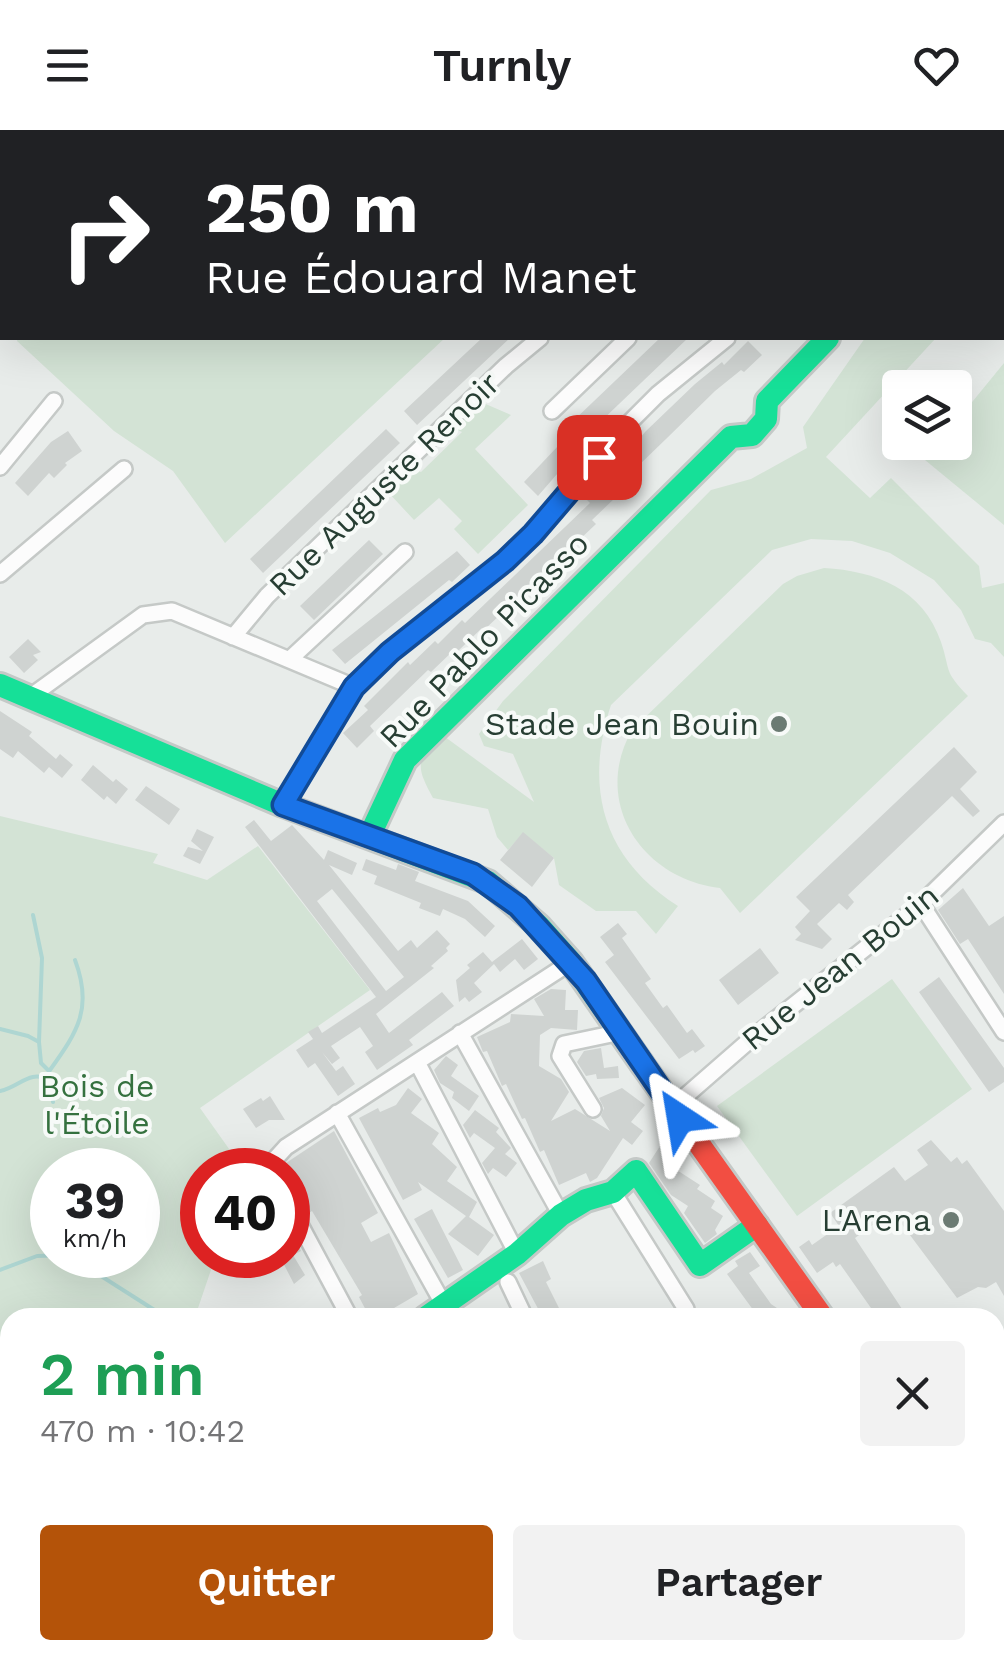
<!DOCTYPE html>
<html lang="fr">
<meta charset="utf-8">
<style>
body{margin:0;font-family:"Work Sans",sans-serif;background:#f2f2f2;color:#202124;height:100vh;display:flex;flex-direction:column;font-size:38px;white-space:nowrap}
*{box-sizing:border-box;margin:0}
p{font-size:32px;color:#757577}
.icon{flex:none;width:55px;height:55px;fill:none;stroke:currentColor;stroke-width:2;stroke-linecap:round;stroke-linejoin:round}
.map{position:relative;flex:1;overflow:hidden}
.side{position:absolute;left:0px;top:1178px;width:1005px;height:352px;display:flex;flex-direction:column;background:#fff;border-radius:30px 30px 0 0;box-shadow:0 10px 40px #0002}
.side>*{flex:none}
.hud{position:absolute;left:0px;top:0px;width:1005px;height:210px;box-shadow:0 10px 40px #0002;background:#202124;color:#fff;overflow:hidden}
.tools{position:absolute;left:882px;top:240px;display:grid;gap:20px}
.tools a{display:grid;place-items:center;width:90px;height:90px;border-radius:10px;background:#fff;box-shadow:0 10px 40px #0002;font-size:50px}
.speed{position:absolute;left:30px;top:1018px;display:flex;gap:20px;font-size:50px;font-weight:700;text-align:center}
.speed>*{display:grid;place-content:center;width:130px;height:130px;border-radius:50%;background:#fff;box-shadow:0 10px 40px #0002;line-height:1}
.speed small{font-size:25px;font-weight:400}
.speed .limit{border:15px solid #d22;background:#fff;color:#111}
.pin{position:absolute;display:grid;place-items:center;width:85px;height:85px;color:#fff;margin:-42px;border-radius:20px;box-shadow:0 5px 15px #0006}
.me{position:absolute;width:110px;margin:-55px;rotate:327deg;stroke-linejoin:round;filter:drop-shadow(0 0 8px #0008)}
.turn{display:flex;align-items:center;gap:35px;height:210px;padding:0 40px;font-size:45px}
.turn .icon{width:130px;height:130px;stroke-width:2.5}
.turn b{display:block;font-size:70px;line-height:85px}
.round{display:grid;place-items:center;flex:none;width:105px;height:105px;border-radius:10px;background:#f2f2f2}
.head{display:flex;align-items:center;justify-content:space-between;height:170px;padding:0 40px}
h1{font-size:60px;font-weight:600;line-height:75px;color:#1e9e55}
.button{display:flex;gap:20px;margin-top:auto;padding:20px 40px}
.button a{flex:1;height:115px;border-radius:10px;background:#b45309;color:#fff;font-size:40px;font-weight:600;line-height:115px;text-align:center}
.button a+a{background:#f2f2f2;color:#202124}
header{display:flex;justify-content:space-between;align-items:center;height:130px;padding:0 40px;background:#fff;font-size:45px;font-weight:600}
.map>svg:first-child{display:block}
.built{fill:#d7ddd9}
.green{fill:#d3e3d5;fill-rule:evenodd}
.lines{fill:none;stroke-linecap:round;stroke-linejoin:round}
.stream{stroke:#aed6d2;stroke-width:4}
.building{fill:#cfd3d1;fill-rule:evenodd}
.street-casing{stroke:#c5c9c7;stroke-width:20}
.fast-casing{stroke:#c4c9c7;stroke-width:28}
.slow-casing{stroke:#c4c9c7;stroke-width:28}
.jam-casing{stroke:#c4c9c7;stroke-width:28}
.street{stroke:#fcfcfc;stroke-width:15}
.fast{stroke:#16e098;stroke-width:22}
.slow{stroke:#ffcf43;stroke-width:22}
.jam{stroke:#f24e42;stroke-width:22}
.route-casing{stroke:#114b97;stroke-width:25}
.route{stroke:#1a73e8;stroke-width:18}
.poi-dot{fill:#6b7b73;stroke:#f7faf8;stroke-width:4}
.labels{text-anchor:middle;stroke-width:8;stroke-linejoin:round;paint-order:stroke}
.street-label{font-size:32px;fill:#273e33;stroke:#f7faf8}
.poi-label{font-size:32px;fill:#273e33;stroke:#f7faf8;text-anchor:end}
.park-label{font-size:32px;fill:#35713f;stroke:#f7faf8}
</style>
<header><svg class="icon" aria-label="menu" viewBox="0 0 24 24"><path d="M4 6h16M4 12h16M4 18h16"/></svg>Turnly<svg class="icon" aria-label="heart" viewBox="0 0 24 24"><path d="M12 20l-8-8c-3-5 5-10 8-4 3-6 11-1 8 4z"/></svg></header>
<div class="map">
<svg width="1004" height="1528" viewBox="0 0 1004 1528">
<rect width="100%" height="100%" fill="#e8ecea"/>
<!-- built -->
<path class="built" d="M1004,1262V1388L995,1397V1266Z"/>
<!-- green -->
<path class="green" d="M119,0H562L117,2Z
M18,208H445L225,413L173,341L114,301L17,211Z
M865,208H936L826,327L870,368L891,348L979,436L982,458L1004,453V527L991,513L975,509L961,480L934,450L890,423L852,411L811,409L772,420L611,575C584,657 602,728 678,776L656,804L636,781H596L559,755L554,728L523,703L508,720L497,707L488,679L433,668C416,637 415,630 441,604L534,672L513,624L484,616L479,604L503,571L711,360L751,349L807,318L803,297Z
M1004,233V395L925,330L939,313L955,312V293Z
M481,272L511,285L475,319L528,375L478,424L454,399L462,391L439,368L414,390L387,361L410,338L421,342L462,302L453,298Z
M824,438C876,441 923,459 941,512C951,542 943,540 968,566L740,783L720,758C642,749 591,672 632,600L783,454L797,446Z
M0,686L158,724L153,733L207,750L258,716L370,860L200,978L244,1040H202V1125H216L195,1187L10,1188V1520H235L218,1528H0ZM52,1040H138V1125H52Z
M892,849L972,959L797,1086L717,976Z
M1004,1388V1505L995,1515V1397Z"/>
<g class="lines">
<!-- stream -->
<path class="stream" d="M33,785L42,828L39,912
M0,899L28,906L39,912L41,933L49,941L53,972
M50,940C78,901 93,878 75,830
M0,961C20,957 29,939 50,950
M0,1140L37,1126L68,1125L167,1188
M147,1528L159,1520"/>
</g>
<!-- building -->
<path class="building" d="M482,208H510L417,295L404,281Z
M660,208H688L573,318L577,321L538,366L524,352L575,298L571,293Z
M748,211L762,225L744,242L741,240L715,261L666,309L637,337L639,339L614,363L617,366L592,390L596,394L484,500L482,498L458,521L455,519L431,542L428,540L370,596L374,601L357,618L343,603L368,580L364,576L408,532L410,535L435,511L438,514L462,490L465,493L590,373L586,369L646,301L695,254L722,232L724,235Z
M386,299L400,313L263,443L250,429Z
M68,301L82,321L65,333L67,335L54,348L49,343L28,366L15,353L51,312Z
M369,410L383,424L314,490L300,476Z
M457,421L470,435L452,452L449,450L345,534L332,520Z
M28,509L41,522L33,525L38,530L24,543L9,527Z
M0,581L32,602L29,606L56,629L60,624L73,635L62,648L49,637L44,643L18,621L13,628L0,619Z
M954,617L977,642L960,659L980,681L973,687L952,666L848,765L854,772L847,780L839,773L817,794L832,809L822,819L795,810L801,804L795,797L810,781L796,767Z
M93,635L113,652L116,649L128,659L116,674L107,666L104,670L81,650Z
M146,656L180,679L169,695L135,670Z
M254,690L271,711L292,695L324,730L328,720L357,733L352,745L329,735L398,821L411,810L417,818L437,800L450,814L446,818L448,821L431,836L434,838L376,884L389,903L442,862L454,876L409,910L413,915L377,940L365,922L373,916L360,897L331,916L340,928L332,934L322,922L336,941L343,936L355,954L338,966L315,933L308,938L296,920L313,909L308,902L318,896L322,903L376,867L245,697ZM332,759L404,847L386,861L317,771Z
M197,699L214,707L200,734L183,726L188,717L203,721L191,711Z
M523,702L554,728L532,757L500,730Z
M366,729L396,740L398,734L419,742L415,751L468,771L495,796L485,807L465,789L443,779L440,786L419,778L421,773L374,754L377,746L362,740Z
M963,758L989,796L1004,786V864L968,809L960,814L938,780Z
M618,793L627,804L622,808L651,849L645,853L663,878L667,875L687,903L692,899L705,916L695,923L693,920L679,929L605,832L614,825L600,807Z
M522,809L538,829L524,840L515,829L500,842L494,834L474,853L482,862L469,872L465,867L459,872L456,850L470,838L467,835L483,822L492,832Z
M760,818L779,843L738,875L719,850Z
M939,847L1004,938V952L989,962L919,862Z
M551,859L566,860L565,880H578L577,900L551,898L540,905L539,936L561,949L569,962L551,991L575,979L610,1001L601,986L604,978L599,968L622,958L645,975L631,992L643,1001L632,1015L623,1008L597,1048L590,1052L586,1043L559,1055L544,1020L540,1022L525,988L522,989L506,954L502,956L487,921L483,922L477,907L510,892L511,884L544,886L534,869Z
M601,918L604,938L618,936L619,948L597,949L596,944L586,946L577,932L584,921Z
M446,926L458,935L451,946L479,966L469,981L452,968L454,962L440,953L434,940Z
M408,958L422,969L411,983L439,1003L432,1014L457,1037L447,1051L477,1072L469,1087L494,1105L478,1126L448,1104L466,1086L418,1052L422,1060L403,1070L359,988L378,978L380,982L396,975Z
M270,966L285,990H269L256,998L243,979L261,968L263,971Z
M475,980L499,998L496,1002L511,1018L505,1024L517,1033L506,1047L493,1038L488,1044L482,1033L495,1018L474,1003L470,1008L463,995Z
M334,1001L378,1083L361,1093L371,1112L389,1103L418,1164L377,1188H370L359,1167L362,1165L312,1081L307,1084L296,1078L288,1083L286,1033Z
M664,1010L679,1021L669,1035L700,1055L697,1059L715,1071L711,1078L723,1086L715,1100L717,1104L705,1113L684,1083L688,1076L671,1065L649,1033Z
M931,1010L951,1032L957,1027L962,1034L967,1030L1004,1081V1166L996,1152L986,1158L978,1157L957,1168L892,1081L855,1108L908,1188H878L840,1134L836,1137L833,1132L817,1143L799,1117L809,1110L812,1115L839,1096L830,1083L894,1037L905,1051L928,1035L917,1020Z
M432,1079L463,1140L448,1148L414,1089Z
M288,1095L301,1121L293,1125L305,1145L294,1154L279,1125H288Z
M750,1122L760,1136L749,1143L771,1174L792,1188H759L727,1144L738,1136L735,1131Z
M543,1131L551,1149L546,1152L564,1188H543L519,1143Z"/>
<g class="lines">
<defs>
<path id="street" d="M638,2L639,0
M754,2V0
M821,2V0
M873,2V0
M1002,114L1004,113
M552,281L628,208
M0,337L54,271
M0,444L124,339
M233,507L267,466L506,236L540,208
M290,529L405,422
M30,567L143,485L172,481L354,557
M283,675L354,557L372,538L505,431L533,404L619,303L658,264L727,208
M921,774L1004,902
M460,903L561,1085
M417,932L517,1124
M673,977L751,909L921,774L1004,693
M593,979L560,926L564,914L621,902
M337,983L445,1177
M265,1040L286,1017L571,832
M613,1062L686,1179
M297,1089L350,1188
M508,1152L525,1188
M654,1520L655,1528
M668,1520V1528
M764,1520L765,1528"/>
<path id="fast" d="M0,555L283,675L488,752L539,796L571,832L642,934
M369,707L405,630L731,307L752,305L766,289L767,271L828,208
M425,1188L517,1124L561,1085L586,1070L613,1062L636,1041L700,1135L757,1095
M995,1218L1004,1215
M995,1245L1004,1241
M290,1528L305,1520"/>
<path id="slow" d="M253,1528L268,1520"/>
<path id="jam" d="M642,934L823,1188"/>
</defs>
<!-- street casing -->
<use href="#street" class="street-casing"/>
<!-- fast casing -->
<use href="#fast" class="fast-casing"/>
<!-- slow casing -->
<use href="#slow" class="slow-casing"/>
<!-- jam casing -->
<use href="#jam" class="jam-casing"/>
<!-- street -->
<use href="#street" class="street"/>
<!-- fast -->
<use href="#fast" class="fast"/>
<!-- slow -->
<use href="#slow" class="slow"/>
<!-- jam -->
<use href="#jam" class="jam"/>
</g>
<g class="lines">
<defs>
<path id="route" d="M599,327L533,404L505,431L390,522L354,557L283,675L473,744L518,776L586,851L680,988"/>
</defs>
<!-- route casing -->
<use href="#route" class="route-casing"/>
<!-- route -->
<use href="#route" class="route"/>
</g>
<!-- markers -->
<g class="poi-dot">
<circle cx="779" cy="594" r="10"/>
<circle cx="951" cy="1090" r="10"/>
</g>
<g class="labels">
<!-- street labels -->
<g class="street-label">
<text transform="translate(384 354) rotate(-44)" y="11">Rue Auguste Renoir</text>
<text transform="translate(484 510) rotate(-46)" y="11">Rue Pablo Picasso</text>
<text transform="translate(840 837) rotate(-39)" y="11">Rue Jean Bouin</text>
</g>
<!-- poi labels -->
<g class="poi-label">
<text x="759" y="605">Stade Jean Bouin</text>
<text x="931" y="1101">L'Arena</text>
</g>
<!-- park labels -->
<g class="park-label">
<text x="97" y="967">Bois de<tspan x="97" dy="37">l'Étoile</tspan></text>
</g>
</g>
</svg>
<div class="tools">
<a><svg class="icon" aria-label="layers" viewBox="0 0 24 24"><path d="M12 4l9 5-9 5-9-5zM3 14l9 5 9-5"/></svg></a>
</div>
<div class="speed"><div>39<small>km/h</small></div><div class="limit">40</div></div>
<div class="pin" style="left:599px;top:327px;background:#d93025"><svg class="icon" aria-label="arrive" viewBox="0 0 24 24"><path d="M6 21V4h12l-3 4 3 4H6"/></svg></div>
<svg class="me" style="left:680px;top:988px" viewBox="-20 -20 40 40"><path d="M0-17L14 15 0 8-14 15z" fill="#1a73e8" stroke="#fff" stroke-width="4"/></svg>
<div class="hud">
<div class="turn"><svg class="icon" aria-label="right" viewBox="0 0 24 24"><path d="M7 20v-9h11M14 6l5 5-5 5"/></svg><div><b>250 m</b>Rue Édouard Manet</div></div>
</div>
<section class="side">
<div class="head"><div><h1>2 min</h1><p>470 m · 10:42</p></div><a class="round"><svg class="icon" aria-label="close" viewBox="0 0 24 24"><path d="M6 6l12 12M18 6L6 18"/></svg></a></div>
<div class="button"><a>Quitter</a><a>Partager</a></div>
</section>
</div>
